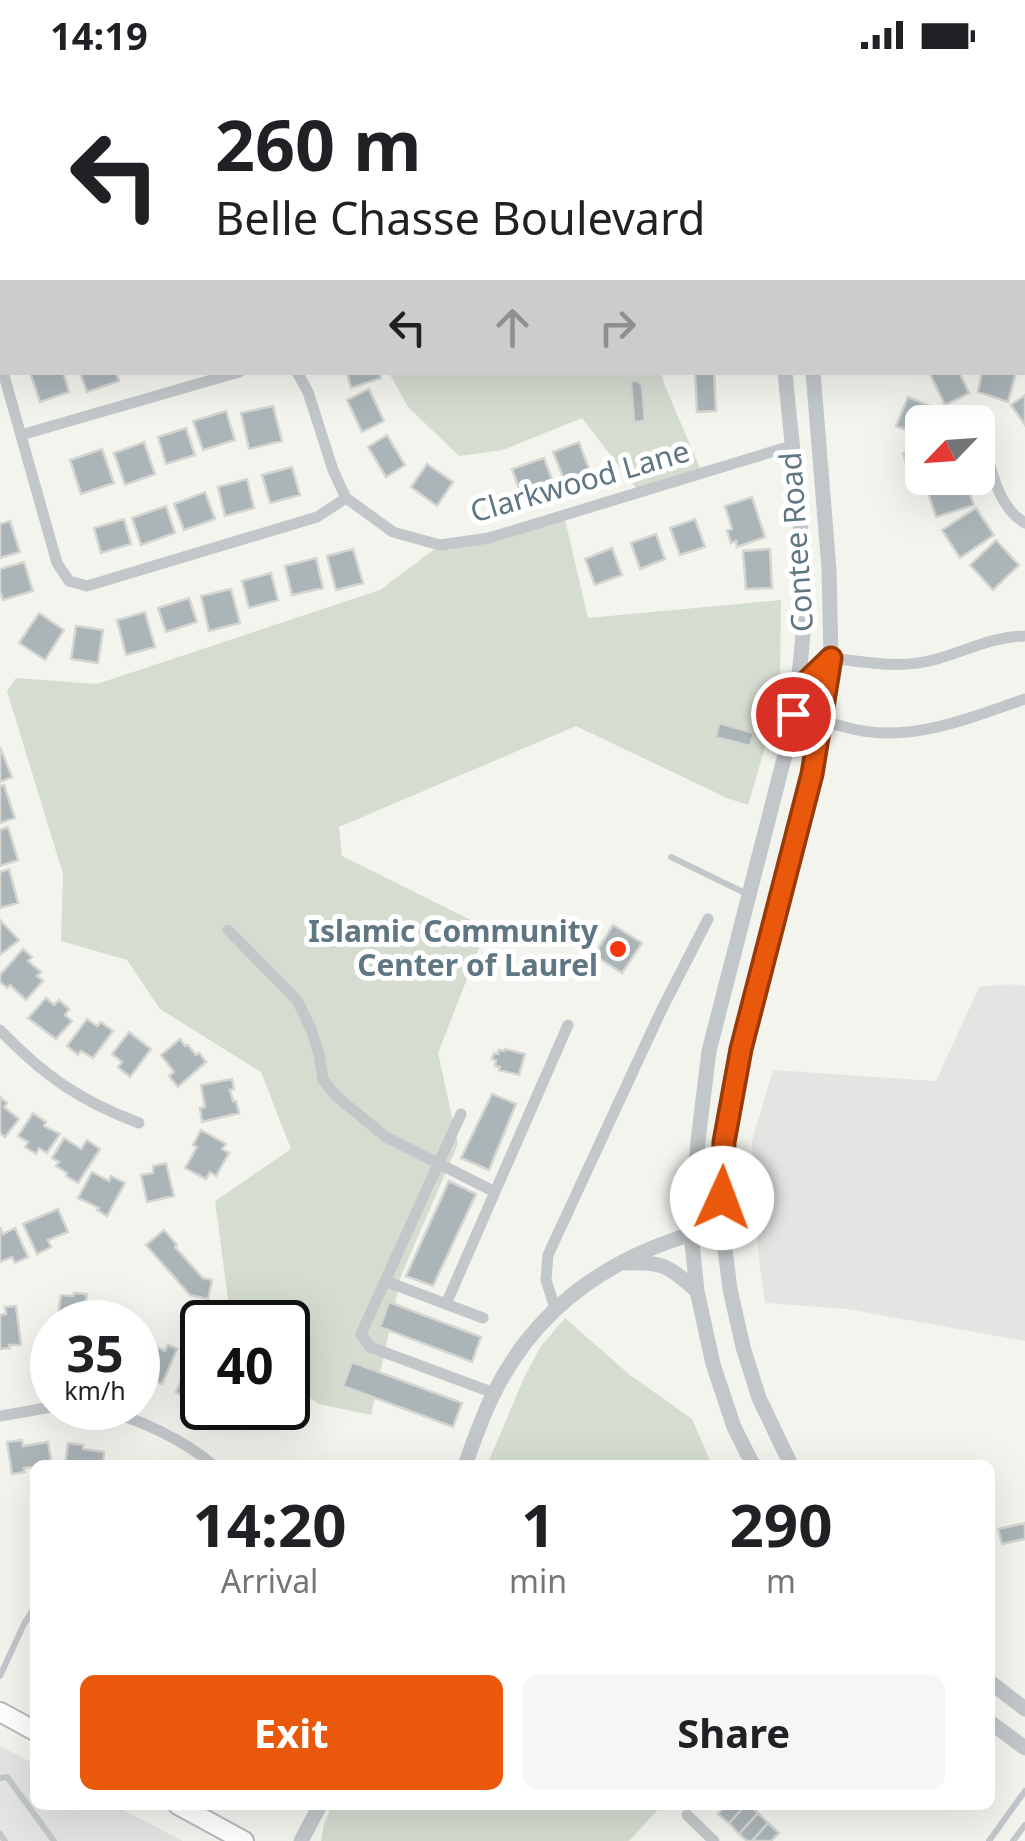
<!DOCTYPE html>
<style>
body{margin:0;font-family:"Noto Sans",sans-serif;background:#f6f6f6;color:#202124;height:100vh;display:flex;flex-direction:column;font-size:38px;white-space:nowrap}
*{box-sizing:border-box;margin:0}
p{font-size:32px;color:#757577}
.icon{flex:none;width:55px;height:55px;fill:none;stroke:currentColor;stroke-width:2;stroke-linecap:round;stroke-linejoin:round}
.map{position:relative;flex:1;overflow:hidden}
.side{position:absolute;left:30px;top:1390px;width:965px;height:350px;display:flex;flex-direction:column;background:#fff;border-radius:15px;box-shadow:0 10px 40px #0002}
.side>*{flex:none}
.banner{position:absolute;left:0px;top:0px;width:1025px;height:305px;box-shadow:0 10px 40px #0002;background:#fff;color:#202124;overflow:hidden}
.needle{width:65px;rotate:245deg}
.controls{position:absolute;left:905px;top:335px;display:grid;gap:20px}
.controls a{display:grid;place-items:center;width:90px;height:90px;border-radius:15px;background:#fff;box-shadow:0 10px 40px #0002;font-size:50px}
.speed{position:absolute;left:30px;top:1230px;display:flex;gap:20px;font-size:50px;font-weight:700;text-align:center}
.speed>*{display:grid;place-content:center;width:130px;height:130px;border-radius:50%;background:#fff;box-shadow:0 10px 40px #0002;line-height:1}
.speed small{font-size:25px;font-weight:400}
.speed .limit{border:5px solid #111;border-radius:15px;background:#fff;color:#111}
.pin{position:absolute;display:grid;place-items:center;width:85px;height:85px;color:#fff;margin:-42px;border:5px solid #fff;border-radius:50%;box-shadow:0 2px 10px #0007}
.me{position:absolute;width:110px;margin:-55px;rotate:2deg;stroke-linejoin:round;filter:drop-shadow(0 0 8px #0008)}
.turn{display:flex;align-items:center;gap:35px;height:210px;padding:0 50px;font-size:45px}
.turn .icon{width:130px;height:130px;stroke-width:2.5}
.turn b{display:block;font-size:70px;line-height:85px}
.lanes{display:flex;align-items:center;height:95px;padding:0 50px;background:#0003;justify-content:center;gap:50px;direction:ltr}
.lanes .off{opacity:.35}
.eta{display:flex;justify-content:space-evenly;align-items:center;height:170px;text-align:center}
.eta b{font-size:60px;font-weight:700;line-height:70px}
.primary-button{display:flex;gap:20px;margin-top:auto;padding:20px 50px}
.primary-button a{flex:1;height:115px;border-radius:15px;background:#ea580c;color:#fff;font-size:40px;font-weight:700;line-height:115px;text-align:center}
.primary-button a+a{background:#f6f6f6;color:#202124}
.status{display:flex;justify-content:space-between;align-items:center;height:70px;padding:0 50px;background:#fff;direction:ltr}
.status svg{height:28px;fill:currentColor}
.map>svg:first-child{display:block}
.built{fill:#e4e5e3}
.green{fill:#d5dcd0}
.building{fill:#abb5b8;stroke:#d5d5d2;stroke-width:2.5}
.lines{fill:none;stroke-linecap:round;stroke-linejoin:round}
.secondary-casing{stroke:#b4babe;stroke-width:22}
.service{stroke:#c2c7c9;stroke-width:6}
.minor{stroke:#c2c7c9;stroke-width:11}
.tertiary{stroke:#c2c7c9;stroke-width:15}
.secondary{stroke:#fff;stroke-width:18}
.route-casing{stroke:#983908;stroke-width:25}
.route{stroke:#ea580c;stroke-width:18}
.poi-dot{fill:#f5360e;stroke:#fff;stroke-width:4}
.labels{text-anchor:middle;stroke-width:10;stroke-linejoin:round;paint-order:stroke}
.street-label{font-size:30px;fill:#607683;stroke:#fff}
.poi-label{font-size:30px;font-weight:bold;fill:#607683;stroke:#fff;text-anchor:end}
</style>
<div class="status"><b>14:19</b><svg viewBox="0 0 49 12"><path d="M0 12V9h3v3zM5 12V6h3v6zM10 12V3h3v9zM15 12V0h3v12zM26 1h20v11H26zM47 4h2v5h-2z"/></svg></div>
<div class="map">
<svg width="1025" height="1771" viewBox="0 0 1025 1771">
<rect width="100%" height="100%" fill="#f4f4ef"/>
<!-- built -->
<path class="built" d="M1009,914L1025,916V1271L847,1239L765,1233L758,1182L752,1071L773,1000L936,1011L979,917Z
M0,1676L35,1694V1735H114L183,1771H0Z"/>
<!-- green -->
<path class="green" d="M808,0H1025V236L1023,237L1022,2H808Z
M389,303H662L663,311L702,403L639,422L582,348L503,380L459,386L408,337Z
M564,445L588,548L781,530L780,605L775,644L748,735L727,728L576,656L339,757L342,786L487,858L438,983L458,1074L401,1206L371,1345L319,1334L288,1314V1252H231L215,1131L291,1079L261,1002L160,939L127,890L61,871L63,804L7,621L16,608L97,614L380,520L440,475Z
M565,1248L630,1305L692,1349L712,1395H487L524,1308L541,1276Z
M332,1735H662L629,1771H321L324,1754Z"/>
<!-- building -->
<path class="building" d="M30,302H63L69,322L40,332Z
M80,302H116L119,311L87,322Z
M347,302H379L381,308L351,318Z
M695,302H714L716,341L697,342Z
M929,302H959L969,323L945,335Z
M982,302H1016L1008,332L978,322Z
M631,311H637L642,315L645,351L634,352Z
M369,319L384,351L362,362L347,330Z
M1025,325V355L1011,335Z
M908,327L945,342L941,352H922V367L896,356Z
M273,336L282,371L249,379L241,343Z
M226,341L235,370L203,380L193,351Z
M186,358L195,385L166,394L158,367Z
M387,365L405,395L386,407L368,377Z
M144,372L155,404L125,415L114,383Z
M579,372L592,407L567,417L553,382Z
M922,377V408H933L912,414L903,383Z
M102,379L114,413L81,424L70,390Z
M544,388L556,420L524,432L512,399Z
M427,394L453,412L437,436L411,417Z
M292,397L300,425L270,433L262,405Z
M954,408H964L974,435L936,447L926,417Z
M247,409L254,438L225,446L218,417Z
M205,422L215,449L184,460L174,434Z
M752,427L765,467L737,477L736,471L731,473L727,460L732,459L725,436Z
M166,436L175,463L141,475L132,448Z
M976,438L994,465L960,488L942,460Z
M124,449L131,474L101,483L94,458Z
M695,449L705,477L680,485L670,458Z
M10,451L20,482L0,488V454Z
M656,464L665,489L640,499L631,473Z
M996,470L1019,495L993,520L970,495Z
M612,478L622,505L595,515L585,489Z
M353,479L363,513L336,520L327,486Z
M770,479L772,518L746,519L743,481Z
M316,488L323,518L292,525L285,496Z
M24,492L33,521L3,530L0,521V499Z
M271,503L278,530L249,538L242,511Z
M231,519L240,553L209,561L201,526Z
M189,528L197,552L166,562L158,538Z
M145,542L155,577L126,585L117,550Z
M39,543L64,560L45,590L19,573Z
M76,556L103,560L98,593L71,589Z
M719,653L754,663L750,676L716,667Z
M0,677L12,707L0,712Z
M4,715L15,748L0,753V716Z
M8,757L18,790L0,796V760Z
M9,799L18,833L0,838V802Z
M0,850L19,870L0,885Z
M613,855L642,873L622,903L594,885Z
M23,879L32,887L28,891L41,902L37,906L43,911L26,930L10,915L7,918L0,912V905Z
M46,928L54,935L59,930L69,939L65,945L72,951L56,969L28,948Z
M87,949L97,956L101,952L113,961L93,988L81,981L78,985L67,976Z
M129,962L151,979L130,1007L118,997L122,992L112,984Z
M180,969L185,976L188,975L196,985L199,983L206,992L178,1017L169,1006L174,1002L161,985Z
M505,979L525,984L519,1005L499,1000L500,997L495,996L496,990L492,989L494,983L498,984L499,980L504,981Z
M232,1009L234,1019L230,1020L233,1031H236L239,1043L202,1052L200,1038L205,1037L201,1015Z
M492,1024L516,1034L489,1100L461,1088Z
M0,1027L7,1033L4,1037L19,1049L5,1067L0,1063Z
M33,1043L46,1052L44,1056L60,1064L47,1083L39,1078L36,1084L25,1077L28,1072L18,1066Z
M201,1060L226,1074L222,1079L229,1083L216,1106L210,1102L206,1109L185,1098L197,1077L193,1075Z
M64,1068L81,1079L87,1070L100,1079L78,1113L66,1106L67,1103L56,1096L59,1092L52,1088Z
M166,1093L174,1126L147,1132L141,1105L153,1103V1096Z
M92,1102L109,1111L111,1106L125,1113L107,1146L97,1140L99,1138L78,1128Z
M449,1111L476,1124L433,1216L406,1206Z
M58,1139L68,1162L48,1170L51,1177L37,1184L23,1154Z
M0,1157L3,1164L15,1158L28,1187L15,1193L12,1187L0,1192Z
M164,1160L177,1175L175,1177L203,1208L212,1210L208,1229L190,1225L146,1175Z
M74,1223L87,1224L86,1231L97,1232L94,1252H57L61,1225L73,1226Z
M389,1232L481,1267L472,1292L380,1257Z
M16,1236L21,1275H9L10,1278L0,1279V1245L6,1244L5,1237Z
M150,1274L165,1281L168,1275L177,1279L162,1314L138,1306Z
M191,1291L202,1297V1332L190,1325L188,1328L176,1322Z
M352,1292L462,1333L453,1357L343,1316Z
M211,1338H254L242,1359L222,1347L218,1354L206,1346Z
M22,1370L23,1376L48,1372L52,1395H35V1399L32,1397L24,1398L25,1402L12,1404L7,1372Z
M68,1373L83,1375V1379L104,1382L103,1395H65Z
M1025,1453V1469L1002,1474L998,1459Z
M726,1735H746L729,1753L718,1744Z
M746,1735H749L758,1743L739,1764L729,1753Z
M758,1743L768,1753L752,1771H747L739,1764Z
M768,1753L779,1763L771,1771H752Z"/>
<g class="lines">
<defs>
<path id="secondary" d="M0,1642L35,1661
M178,1735L244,1771"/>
</defs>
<!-- secondary casing -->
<use href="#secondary" class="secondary-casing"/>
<!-- service -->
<path class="service" d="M671,787L747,824
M0,1606L24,1554L35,1537
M0,1708L7,1707L54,1771
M0,1764L5,1771
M989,1771L1025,1721
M1013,1771L1025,1755"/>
<!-- minor -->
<path class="minor" d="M0,44H2
M0,250L2,244
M3,302L57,493L69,511L87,516L317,447L346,428
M297,302L308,322L333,400L346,428L393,462L440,475L489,468L791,376
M21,365L239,302
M982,366C991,396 996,436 1025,453
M1025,566C993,566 964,582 933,590C899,599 866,592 831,588L798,620C805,629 813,644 822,650C828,653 838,655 845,657C906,675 967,649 1025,629
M228,860L297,930L311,959L319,984L323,1010L336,1026L386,1067L495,1122
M0,960C43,1005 80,1031 139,1053
M461,1044L361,1264L370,1277L494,1323
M385,1211L483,1248
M446,1234L568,955
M555,1238L546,1210L548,1185L661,941L708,849
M62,1338C76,1339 90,1339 103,1341C137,1347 187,1372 213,1395
M0,1346L52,1337
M687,1745L714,1771"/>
<!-- tertiary -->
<path class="tertiary" d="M758,0V2
M788,0V2
M626,1193C664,1191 669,1197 697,1221
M465,1395C474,1371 482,1346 494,1323C540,1230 622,1179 722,1156
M753,1395L734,1357L713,1294L697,1221L691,1163L698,1071L709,981L789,669C797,626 803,583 804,539C804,461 792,381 785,302
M791,1395L759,1328L743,1277L730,1219L722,1156L724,1073L741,979L812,704L831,588L829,499L813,302
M990,1612L1025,1639
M990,1652L1025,1678
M301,1771L320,1735"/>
<!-- secondary -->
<use href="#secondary" class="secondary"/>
</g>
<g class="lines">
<defs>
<path id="route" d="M722,1128L724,1072L741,979L812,704L831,588L798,620L793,644"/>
</defs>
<!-- route casing -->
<use href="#route" class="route-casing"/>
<!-- route -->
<use href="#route" class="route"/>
</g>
<!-- markers -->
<circle class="poi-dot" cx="618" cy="879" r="10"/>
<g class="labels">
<!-- street labels -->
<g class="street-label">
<text transform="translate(580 412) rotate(-16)" y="10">Clarkwood Lane</text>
<text transform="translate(797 472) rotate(-94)" y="10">Contee Road</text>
</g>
<!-- poi labels -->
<g class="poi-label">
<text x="598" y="872">Islamic Community<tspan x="598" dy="34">Center of Laurel</tspan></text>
</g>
</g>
</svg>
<div class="controls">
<a><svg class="needle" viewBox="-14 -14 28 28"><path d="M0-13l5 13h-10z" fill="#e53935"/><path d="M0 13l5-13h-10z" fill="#757577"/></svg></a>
</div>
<div class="speed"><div>35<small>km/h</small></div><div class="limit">40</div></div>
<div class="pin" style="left:793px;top:644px;background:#d93025"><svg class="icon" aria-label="arrive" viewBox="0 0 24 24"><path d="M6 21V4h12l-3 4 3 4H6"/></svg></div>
<svg class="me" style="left:722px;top:1128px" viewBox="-20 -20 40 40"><circle r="19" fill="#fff"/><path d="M0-13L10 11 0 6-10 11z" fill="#ea580c"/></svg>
<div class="banner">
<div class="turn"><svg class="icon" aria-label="left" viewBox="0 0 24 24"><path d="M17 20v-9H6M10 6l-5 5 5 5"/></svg><div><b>260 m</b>Belle Chasse Boulevard</div></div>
<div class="lanes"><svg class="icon" aria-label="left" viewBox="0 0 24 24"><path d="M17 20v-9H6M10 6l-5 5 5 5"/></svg><svg class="icon off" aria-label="ahead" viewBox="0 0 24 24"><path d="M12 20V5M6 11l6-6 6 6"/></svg><svg class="icon off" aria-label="right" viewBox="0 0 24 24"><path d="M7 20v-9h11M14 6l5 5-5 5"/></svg></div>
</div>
<section class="side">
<div class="eta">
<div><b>14:20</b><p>Arrival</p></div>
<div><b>1</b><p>min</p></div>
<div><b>290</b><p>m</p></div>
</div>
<div class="primary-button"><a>Exit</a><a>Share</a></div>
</section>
</div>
